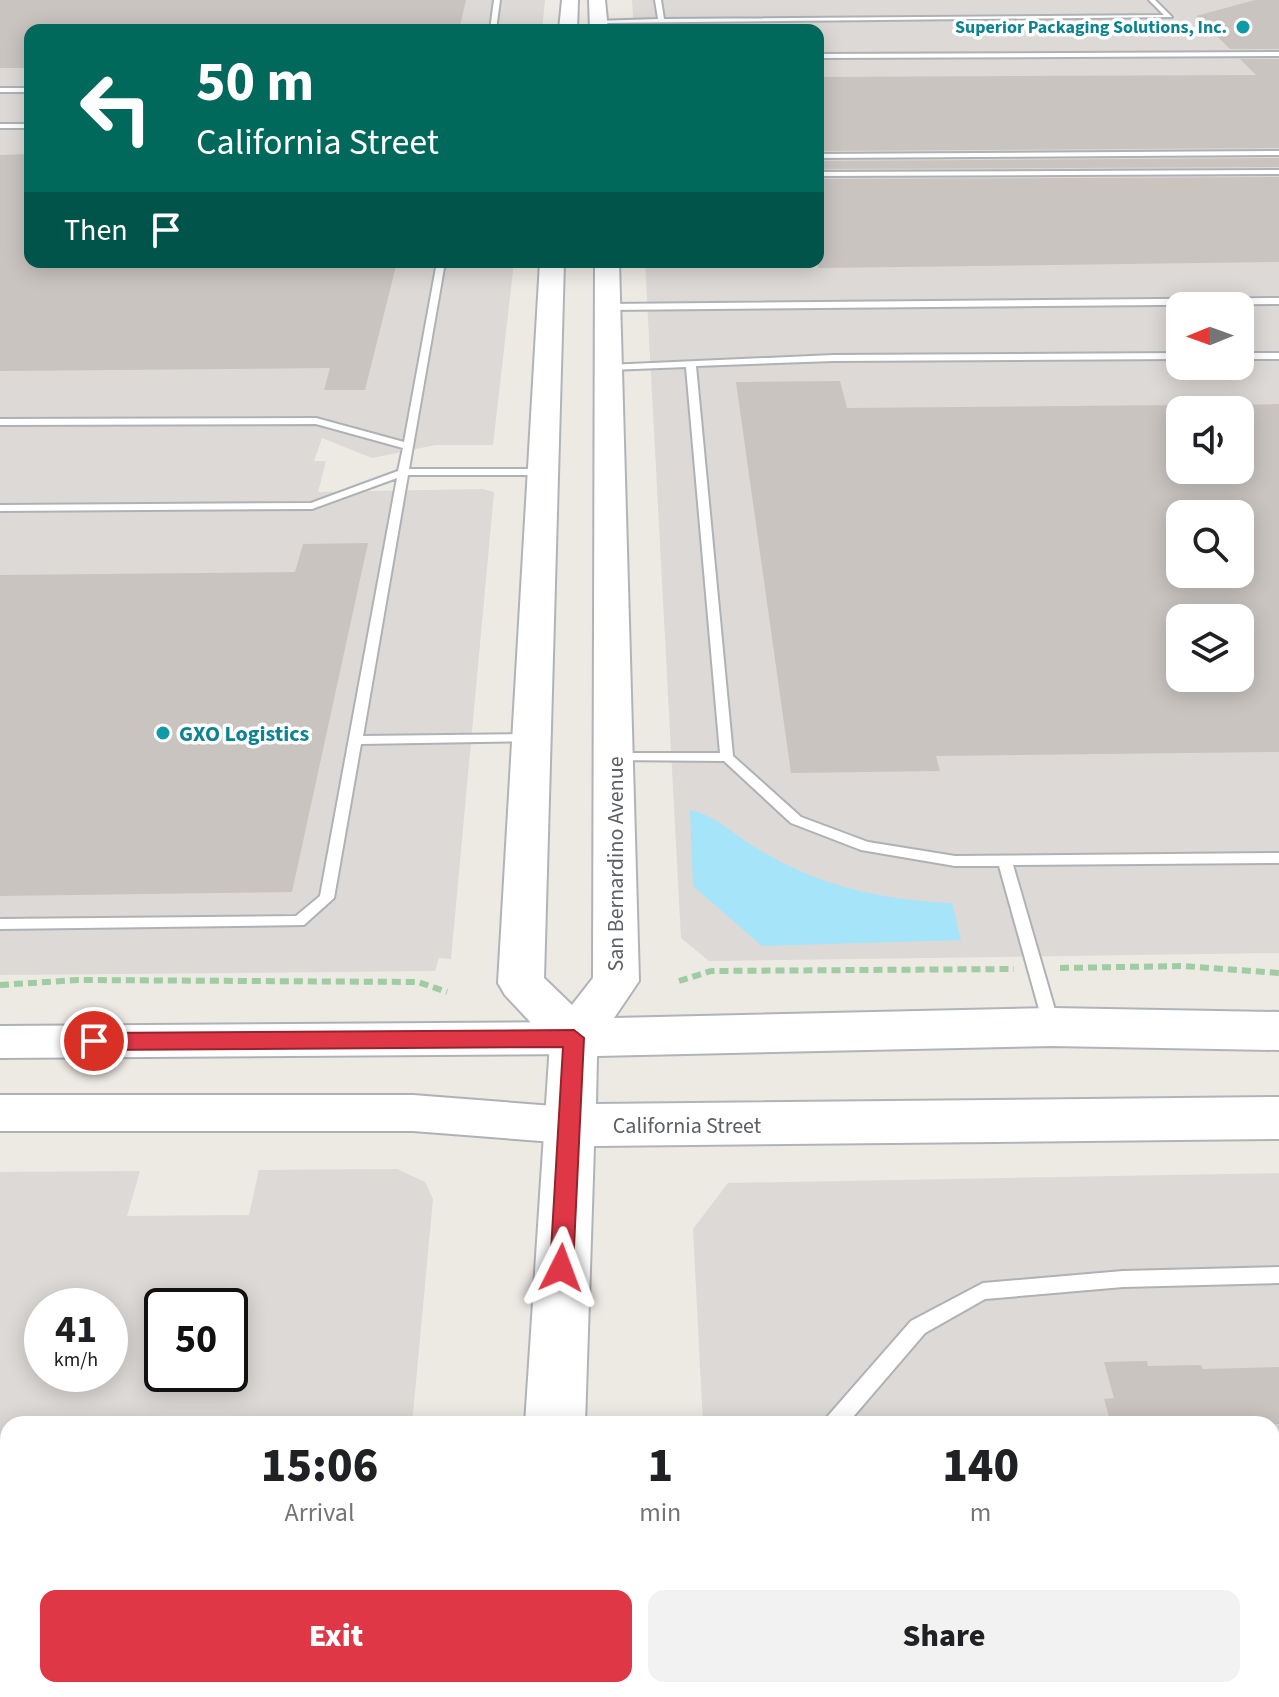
<!DOCTYPE html>
<style>
body{margin:0;font-family:"Source Sans 3",sans-serif;background:#f2f2f2;color:#202124;height:100vh;display:flex;flex-direction:column;font-size:30px;white-space:nowrap}
*{box-sizing:border-box;margin:0}
p{font-size:26px;color:#757577}
.icon{flex:none;width:44px;height:44px;fill:none;stroke:currentColor;stroke-width:2;stroke-linecap:round;stroke-linejoin:round}
.map{position:relative;flex:1;overflow:hidden}
.details{position:absolute;left:0px;top:1416px;width:1280px;height:282px;display:flex;flex-direction:column;background:#fff;border-radius:24px 24px 0 0;box-shadow:0 4px 20px #0003}
.details>*{flex:none}
.top-card{position:absolute;left:24px;top:24px;width:800px;height:244px;border-radius:16px;box-shadow:0 4px 20px #0003;background:#00695c;color:#fff;overflow:hidden}
.needle{width:52px;rotate:269deg}
.tools{position:absolute;left:1166px;top:292px;display:grid;gap:16px}
.tools a{display:grid;place-items:center;width:88px;height:88px;border-radius:16px;background:#fff;box-shadow:0 4px 20px #0003;font-size:40px}
.speed{position:absolute;left:24px;top:1288px;display:flex;gap:16px;font-size:40px;font-weight:700;text-align:center}
.speed>*{display:grid;place-content:center;width:104px;height:104px;border-radius:50%;background:#fff;box-shadow:0 4px 20px #0003;line-height:1}
.speed small{font-size:20px;font-weight:400}
.speed .limit{border:4px solid #111;border-radius:12px;background:#fff;color:#111}
.pin{position:absolute;display:grid;place-items:center;width:68px;height:68px;color:#fff;margin:-34px;border:4px solid #fff;border-radius:50%;box-shadow:0 2px 8px #0007}
.me{position:absolute;width:88px;margin:-44px;rotate:3deg;stroke-linejoin:round;filter:drop-shadow(0 0 6px #0008)}
.turn{display:flex;align-items:center;gap:28px;height:168px;padding:0 40px;font-size:36px}
.turn .icon{width:104px;height:104px;stroke-width:2.5}
.turn b{display:block;font-size:56px;line-height:68px}
.then{display:flex;align-items:center;height:76px;padding:0 40px;background:#0003;gap:16px;font-size:30px}
.eta{display:flex;justify-content:space-evenly;align-items:center;height:136px;text-align:center}
.eta b{font-size:48px;font-weight:800;line-height:56px}
.action{display:flex;gap:16px;margin-top:auto;padding:16px 40px}
.action a{flex:1;height:92px;border-radius:16px;background:#e03747;color:#fff;font-size:32px;font-weight:800;line-height:92px;text-align:center}
.action a+a{background:#f2f2f2;color:#202124}
.map>svg:first-child{display:block}
.industrial{fill:#dcd9d6;fill-rule:evenodd}
.water{fill:#a6e4fa}
.building{fill:#c9c4c0;fill-rule:evenodd}
.lines{fill:none;stroke-linecap:round;stroke-linejoin:round}
.service-casing{stroke:#afb2b5;stroke-width:4}
.tertiary-casing{stroke:#afb2b5;stroke-width:4}
.secondary-casing{stroke:#b0b4b8;stroke-width:4}
.path{stroke:#9fcca3;stroke-width:6;stroke-dasharray:9 5;stroke-linecap:butt}
.service{fill:#fff;fill-rule:evenodd}
.tertiary{fill:#fff;fill-rule:evenodd}
.secondary{fill:#fff;fill-rule:evenodd}
.route{fill:#e03747;stroke:#92242e;stroke-width:2}
.culture-dot{fill:#0f9aa8;stroke:#fff;stroke-width:3}
.labels{text-anchor:middle;stroke-width:7;stroke-linejoin:round;paint-order:stroke}
.far-culture-label{font-size:18px;font-weight:bold;fill:#0d838f;stroke:#fff;text-anchor:end}
.culture-label{font-size:22px;font-weight:bold;fill:#0d838f;stroke:#fff;text-anchor:start}
.street-label{font-size:22px;fill:#5c6063;stroke:#fff}
</style>
<div class="map">
<svg width="1279" height="1697" viewBox="0 0 1279 1697">
<rect width="100%" height="100%" fill="#ede9e3"/>
<!-- industrial -->
<path class="industrial" d="M0,0H545L542,30H30V262H514L493,445H435L372,458L322,438L314,461H326L318,492L483,489L494,492L451,959L439,958L435,971L0,975Z
M632,0H1279V953L709,961L681,938L645,262H818V30H634ZM1180,306H1240V366H1180ZM1180,410H1240V470H1180ZM1180,514H1240V574H1180ZM1180,618H1240V678H1180Z
M397,1169L425,1182L433,1199L412,1424H8V1690H387V1697H0V1172L140,1171L127,1216L249,1215L259,1170ZM110,1306V1374H42V1306ZM162,1306H230V1374H162Z
M1279,1173V1697H717L716,1690H1272V1424H703L693,1229L728,1183Z"/>
<!-- water -->
<path class="water" d="M690,810C718,816 733,835 758,849C818,886 882,900 952,903L961,940L762,946L693,886Z"/>
<!-- building -->
<path class="building" d="M0,0H466L459,30H30V68H0Z
M1255,0H1279V49H1230L1196,16Z
M1240,59H1279V148L818,151V77L1256,75Z
M30,154V262H397L365,390H324L330,368L0,371V155Z
M1279,158V167L818,169V161Z
M1279,177V262L818,268V179Z
M840,381L847,408L1180,405V470H1240V405L1279,404V752L936,756L940,771L791,773L736,382ZM1180,514H1240V574H1180ZM1180,618H1240V678H1180Z
M368,543L292,892L0,896V575L295,572L303,544Z
M1147,1361L1148,1366L1201,1365L1203,1369L1279,1367V1424H1111L1104,1399L1114,1398L1104,1362Z"/>
<g class="lines">
<defs>
<path id="service" d="M494,0H500L496,30H490Z
M655,0H661L664,19L1164,15L1149,0H1155L1172,17L598,23L595,21L658,19Z
M1279,52V56L818,58V54Z
M0,88H30V92H0Z
M0,124H30V128H0Z
M1279,151V155L818,158V154Z
M1279,170V174L818,176V172Z
M437,262H445L409,469H543L548,472L543,475H408L363,736L529,734L535,738L534,741L361,744L334,898L304,925L0,929V919L296,916L320,896L397,478L312,509L0,511V505L311,503L398,471L403,448L316,424L0,425V419L316,418L404,442Z
M1279,298V304L608,310L604,307L608,304Z
M1180,353V359L833,361L696,366L733,756L801,817L868,842L955,856L1279,853V863L1013,865L1060,1027L1058,1031L1052,1033L1046,1031L1044,1027L999,866H955L861,850L791,823L724,761L610,760L608,757L610,754L615,753H720L686,367L610,370L607,369V365L833,355Z
M1240,353H1279V359H1240Z
M1279,1267V1283L1123,1287L985,1299L925,1333L847,1424H824L827,1417L911,1321L983,1283L1123,1271Z
M1094,1690H1116L1117,1697H1095Z"/>
<path id="tertiary" d="M574,1022L588,1027L594,1038L588,1049L574,1054L0,1058V1026Z
M0,1095H413L567,1107L582,1112L589,1125L582,1138L567,1143L413,1131H0Z"/>
<path id="secondary" d="M562,0H578L577,30H559Z
M589,0H605L608,30H590Z
M540,262H564L544,978L572,1005L593,978L595,262H619L639,981L614,1018L1052,1008L1279,1012V1050L1052,1046L597,1056L596,1104L1279,1097V1139L594,1146L585,1424H525L550,1043L505,995L498,983Z
M512,1690H580L579,1697H511Z"/>
</defs>
<!-- service casing -->
<use href="#service" class="service-casing"/>
<!-- tertiary casing -->
<use href="#tertiary" class="tertiary-casing"/>
<!-- secondary casing -->
<use href="#secondary" class="secondary-casing"/>
<!-- path -->
<path class="path" d="M1060,968L1183,966L1279,973
M679,981L711,971L1014,969
M0,985L78,980L418,982L447,992"/>
<!-- service -->
<use href="#service" class="service"/>
<!-- tertiary -->
<use href="#tertiary" class="tertiary"/>
<!-- secondary -->
<use href="#secondary" class="secondary"/>
</g>
<!-- route -->
<path class="route" d="M574,1030L584,1038L573,1268L570,1275L561,1278L553,1275L550,1268L563,1047L94,1050L84,1041L94,1033Z"/>
<!-- markers -->
<g class="culture-dot">
<circle cx="1243" cy="27" r="8"/>
<circle cx="163" cy="733" r="8"/>
</g>
<g class="labels">
<!-- far-culture labels -->
<g class="far-culture-label">
<text x="1227" y="33">Superior Packaging Solutions, Inc.</text>
</g>
<!-- culture labels -->
<g class="culture-label">
<text x="179" y="741">GXO Logistics</text>
</g>
<!-- street labels -->
<g class="street-label">
<text transform="translate(615 864) rotate(-90)" y="8">San Bernardino Avenue</text>
<text x="687" y="1133">California Street</text>
</g>
</g>
</svg>
<div class="tools">
<a><svg class="needle" viewBox="-14 -14 28 28"><path d="M0-13l5 13h-10z" fill="#e53935"/><path d="M0 13l5-13h-10z" fill="#757577"/></svg></a>
<a><svg class="icon" aria-label="sound" viewBox="0 0 24 24"><path d="M4 9h4l5-4v14l-5-4H4zM17 9q2 3 0 6"/></svg></a>
<a><svg class="icon" aria-label="search" viewBox="0 0 24 24"><circle cx="10" cy="10" r="6"/><path d="M15 15l6 6"/></svg></a>
<a><svg class="icon" aria-label="layers" viewBox="0 0 24 24"><path d="M12 4l9 5-9 5-9-5zM3 14l9 5 9-5"/></svg></a>
</div>
<div class="speed"><div>41<small>km/h</small></div><div class="limit">50</div></div>
<div class="pin" style="left:94px;top:1041px;background:#d93025"><svg class="icon" aria-label="arrive" viewBox="0 0 24 24"><path d="M6 21V4h12l-3 4 3 4H6"/></svg></div>
<svg class="me" style="left:561px;top:1268px" viewBox="-20 -20 40 40"><path d="M0-17L14 15 0 8-14 15z" fill="#e03747" stroke="#fff" stroke-width="4"/></svg>
<div class="top-card">
<div class="turn"><svg class="icon" aria-label="left" viewBox="0 0 24 24"><path d="M17 20v-9H6M10 6l-5 5 5 5"/></svg><div><b>50 m</b>California Street</div></div>
<div class="then">Then<svg class="icon" aria-label="arrive" viewBox="0 0 24 24"><path d="M6 21V4h12l-3 4 3 4H6"/></svg></div>
</div>
<section class="details">
<div class="eta">
<div><b>15:06</b><p>Arrival</p></div>
<div><b>1</b><p>min</p></div>
<div><b>140</b><p>m</p></div>
</div>
<div class="action"><a>Exit</a><a>Share</a></div>
</section>
</div>
